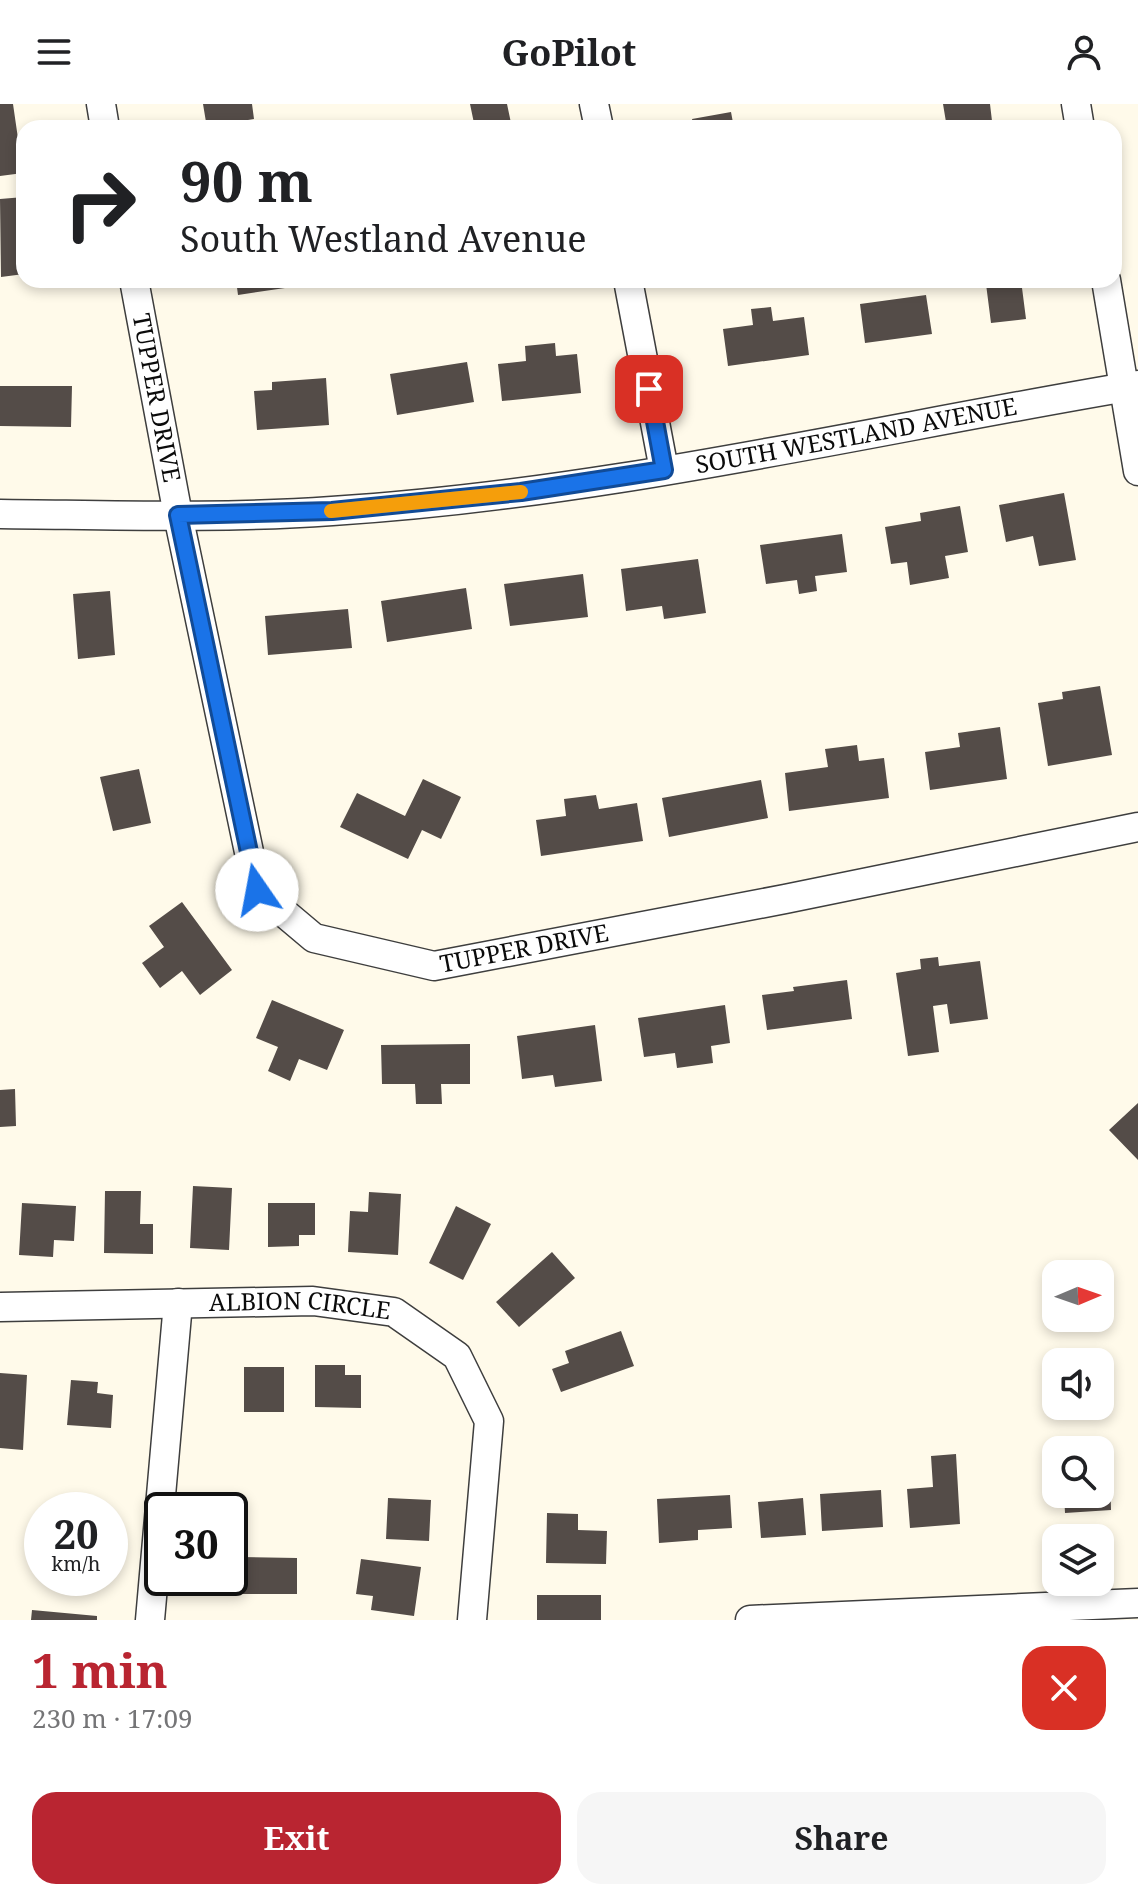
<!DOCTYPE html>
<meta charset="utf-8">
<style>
body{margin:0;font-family:"Noto Serif",serif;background:#f6f6f6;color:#202124;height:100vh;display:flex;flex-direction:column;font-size:30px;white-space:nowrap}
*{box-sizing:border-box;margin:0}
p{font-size:26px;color:#757577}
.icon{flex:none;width:44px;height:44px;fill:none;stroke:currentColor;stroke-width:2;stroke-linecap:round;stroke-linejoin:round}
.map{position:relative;height:1516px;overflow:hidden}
.side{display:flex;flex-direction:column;background:#fff;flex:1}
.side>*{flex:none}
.guide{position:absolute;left:16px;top:16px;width:1106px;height:168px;border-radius:24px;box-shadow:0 4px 12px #0003;background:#fff;color:#202124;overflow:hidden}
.needle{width:52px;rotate:88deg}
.controls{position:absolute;left:1042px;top:1156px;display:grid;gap:16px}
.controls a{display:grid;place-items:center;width:72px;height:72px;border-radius:16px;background:#fff;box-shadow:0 4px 12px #0003;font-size:40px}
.speed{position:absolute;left:24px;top:1388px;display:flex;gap:16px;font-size:40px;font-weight:700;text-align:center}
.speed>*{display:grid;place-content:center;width:104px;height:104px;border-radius:50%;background:#fff;box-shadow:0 4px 12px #0003;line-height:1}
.speed small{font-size:20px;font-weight:400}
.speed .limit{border:4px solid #111;border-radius:12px;background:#fff;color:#111}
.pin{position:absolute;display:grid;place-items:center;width:68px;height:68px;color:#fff;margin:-34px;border-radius:16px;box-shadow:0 4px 12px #0006}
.me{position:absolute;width:88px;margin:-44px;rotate:348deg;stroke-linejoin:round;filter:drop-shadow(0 0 6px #0008)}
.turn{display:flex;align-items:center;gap:28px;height:168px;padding:0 32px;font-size:36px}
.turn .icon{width:104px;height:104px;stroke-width:2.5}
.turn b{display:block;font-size:56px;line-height:68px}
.round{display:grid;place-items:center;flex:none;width:84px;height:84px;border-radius:24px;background:#f6f6f6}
.head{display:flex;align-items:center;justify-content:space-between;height:136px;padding:0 32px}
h1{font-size:48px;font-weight:700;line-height:60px;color:#b92531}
.primary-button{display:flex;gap:16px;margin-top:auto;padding:16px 32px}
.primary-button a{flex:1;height:92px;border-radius:24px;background:#b92531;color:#fff;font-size:32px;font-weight:700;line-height:92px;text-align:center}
.primary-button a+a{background:#f6f6f6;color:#202124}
header{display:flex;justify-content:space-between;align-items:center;height:104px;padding:0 32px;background:#fff;font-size:36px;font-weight:700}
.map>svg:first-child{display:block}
.building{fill:#544c48}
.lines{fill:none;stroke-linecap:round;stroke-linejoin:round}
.minor-casing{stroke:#3e3e3e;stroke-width:31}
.minor{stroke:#fff;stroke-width:28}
.route-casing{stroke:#114b97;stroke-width:20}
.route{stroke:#1a73e8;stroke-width:14}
.slow{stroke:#f59e0b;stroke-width:14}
.labels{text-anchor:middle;stroke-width:8;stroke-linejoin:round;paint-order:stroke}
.street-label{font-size:24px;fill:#0b0b0b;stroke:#fff}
</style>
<header><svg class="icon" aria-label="menu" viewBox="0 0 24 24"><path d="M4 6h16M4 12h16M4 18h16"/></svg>GoPilot<svg class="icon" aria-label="person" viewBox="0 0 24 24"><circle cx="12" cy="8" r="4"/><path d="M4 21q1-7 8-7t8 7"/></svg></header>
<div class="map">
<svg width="1138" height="1516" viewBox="0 0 1138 1516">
<rect width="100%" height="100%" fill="#fffaea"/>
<!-- building -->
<path class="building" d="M0,0H13L23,69L0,72Z
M203,0H252L254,15L248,16L249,24H207Z
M470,0H507L511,19L475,24Z
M943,0H990L992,17L984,18L985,24H947Z
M731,8L734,24H694L692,15Z
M24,93V170L1,173L0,95Z
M236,176H284L285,184L238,191Z
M951,176H1021L1026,215L991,219L986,180L951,184Z
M926,191L932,230L865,239L860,200Z
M771,203L773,217L804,213L809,251L728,262L723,225L753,221L751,205Z
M555,239L556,252L577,250L581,289L502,297L498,260L526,257L525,242Z
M467,258L474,298L397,311L390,270Z
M326,274L329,321L257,326L254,287L272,286V278Z
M0,282H72L71,323L0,322Z
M1064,389L1076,456L1039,462L1033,432L1006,438L999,401Z
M960,402L968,448L945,452L949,474L910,481L907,458L891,460L885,423L921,417L920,409Z
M842,430L847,468L815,472L817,487L799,490L797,476L766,480L760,441Z
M698,455L706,509L664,515L662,502L626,507L621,465Z
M583,470L588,513L510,522L504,480Z
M466,484L472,525L387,538L381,497Z
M110,487L115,551L78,555L73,490Z
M348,505L352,544L268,551L265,512Z
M1100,582L1112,651L1048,662L1038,599L1063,595L1062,588Z
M1000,623L1007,675L930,686L925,648L960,643L958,629Z
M857,641L859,657L884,654L889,694L789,707L785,669L828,663L825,645Z
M139,665L151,719L113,727L100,673Z
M423,675L461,693L441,735L422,726L408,755L340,723L357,689L405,712Z
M761,676L768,714L669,733L662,694Z
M596,691L599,705L637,699L643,737L541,752L536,716L566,712L564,695Z
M182,798L232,866L200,891L182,867L160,884L142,859L164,843L149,822Z
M938,853L939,862L980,857L988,915L950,920L947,900L933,902L939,948L908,952L896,869L921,865L920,855Z
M847,876L852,915L767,926L762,891L794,887L793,883Z
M272,896L344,926L327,966L299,955L290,977L268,967L278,943L256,934Z
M725,901L730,939L711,942L713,959L677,964L675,949L644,953L638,914Z
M595,921L602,977L555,983L553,971L522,975L517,932Z
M470,940V980H441L442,1000H416L415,980H382L381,941Z
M15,985L16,1022L0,1023V986Z
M1138,999V1056L1109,1026Z
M193,1082L232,1084L229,1146L190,1144Z
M105,1087H141L140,1120H153V1150L104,1149Z
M369,1088L401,1090L398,1151L348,1148L350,1107L368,1108Z
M22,1099L76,1102L74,1137L54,1136L53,1153L19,1151Z
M268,1099H315V1131H299V1142L268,1143Z
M456,1102L491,1120L463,1176L429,1159Z
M552,1148L575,1174L519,1223L496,1198Z
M621,1227L634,1262L561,1288L552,1265L569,1259L565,1247Z
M315,1261H345V1271H361V1304L315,1303Z
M244,1263H284V1308H244Z
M0,1269L27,1271L23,1346L0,1344Z
M71,1276L98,1278L97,1289L113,1291L111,1324L67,1321Z
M956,1350L960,1420L910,1424L907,1385L933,1383L931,1352Z
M1110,1367L1111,1406L1065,1409L1064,1390H1100V1368Z
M881,1386L883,1423L822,1427L820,1390Z
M730,1391L732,1424L698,1426V1436L659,1439L657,1395Z
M388,1394L431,1396L429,1437L386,1435Z
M803,1394L806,1431L761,1434L758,1398Z
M547,1409L578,1410V1426L607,1427L606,1460L546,1459Z
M237,1453L297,1454V1490H219V1474H230V1464H237Z
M361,1455L421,1463L414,1512L371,1506L373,1492L356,1490Z
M537,1491H601V1516H537Z
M32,1506L97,1512V1516H31Z"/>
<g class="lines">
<defs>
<g id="minor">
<path d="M101,0L105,24"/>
<path d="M594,0L599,24"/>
<path d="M1076,0L1080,24"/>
<path id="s1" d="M134,176L178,411L257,786L314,834L434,862L785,795L1138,723"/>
<path d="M628,176L664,366"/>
<path d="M1106,176L1138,367"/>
<path id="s2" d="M0,410C110,411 222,415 332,407C604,390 870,326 1138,281"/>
<path id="s3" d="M0,1203L313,1197L394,1208L457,1252L489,1317L472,1516"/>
<path d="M150,1516L178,1199"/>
<path d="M750,1516L1138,1499"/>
</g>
</defs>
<!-- minor casing -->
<use href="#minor" class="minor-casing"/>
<!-- minor -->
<use href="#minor" class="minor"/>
</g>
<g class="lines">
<defs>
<path id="route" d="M257,786L178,411L332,407L521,388L664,366L649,285"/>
</defs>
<!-- route casing -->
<use href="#route" class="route-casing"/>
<!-- route -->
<use href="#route" class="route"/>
<!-- slow -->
<path class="slow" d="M331,407L521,388"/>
</g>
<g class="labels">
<!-- street labels -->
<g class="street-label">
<text dy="8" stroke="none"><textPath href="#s1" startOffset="120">TUPPER DRIVE</textPath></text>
<text dy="8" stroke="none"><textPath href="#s2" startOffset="862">SOUTH WESTLAND AVENUE</textPath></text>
<text dy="8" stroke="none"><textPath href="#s1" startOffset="912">TUPPER DRIVE</textPath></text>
<text dy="8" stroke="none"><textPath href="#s3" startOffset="300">ALBION CIRCLE</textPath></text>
</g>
</g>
</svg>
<div class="controls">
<a><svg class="needle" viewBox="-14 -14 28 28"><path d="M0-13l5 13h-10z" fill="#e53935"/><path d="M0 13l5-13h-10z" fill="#757577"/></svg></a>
<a><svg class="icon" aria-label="sound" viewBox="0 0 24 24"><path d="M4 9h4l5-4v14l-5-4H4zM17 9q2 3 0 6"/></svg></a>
<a><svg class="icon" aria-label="search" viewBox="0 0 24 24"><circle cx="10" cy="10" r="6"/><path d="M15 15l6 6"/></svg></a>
<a><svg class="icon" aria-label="layers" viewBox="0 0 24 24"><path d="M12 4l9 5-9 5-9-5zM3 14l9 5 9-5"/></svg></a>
</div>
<div class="speed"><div>20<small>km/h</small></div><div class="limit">30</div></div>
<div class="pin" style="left:649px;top:285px;background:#d93025"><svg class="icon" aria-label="arrive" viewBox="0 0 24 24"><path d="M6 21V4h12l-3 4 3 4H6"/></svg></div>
<svg class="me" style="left:257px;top:786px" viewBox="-20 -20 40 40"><circle r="19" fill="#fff"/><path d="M0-13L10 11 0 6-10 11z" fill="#1a73e8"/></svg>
<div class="guide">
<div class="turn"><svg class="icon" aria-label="right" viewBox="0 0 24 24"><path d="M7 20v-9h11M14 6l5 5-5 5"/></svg><div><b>90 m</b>South Westland Avenue</div></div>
</div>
</div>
<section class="side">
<div class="head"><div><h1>1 min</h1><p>230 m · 17:09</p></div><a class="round" style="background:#d93025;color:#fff"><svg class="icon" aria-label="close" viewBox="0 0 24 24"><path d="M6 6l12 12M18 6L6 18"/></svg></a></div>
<div class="primary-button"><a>Exit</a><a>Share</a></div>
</section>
